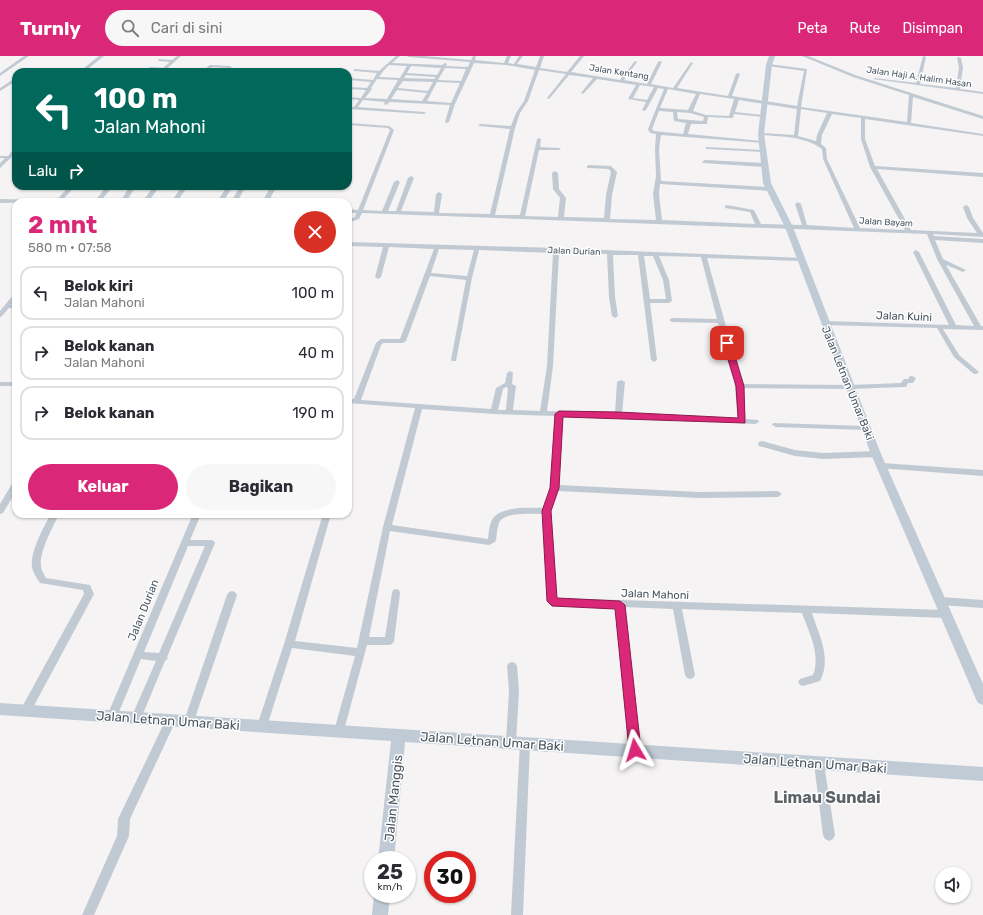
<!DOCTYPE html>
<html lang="id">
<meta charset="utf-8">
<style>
body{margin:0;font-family:Rubik,sans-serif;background:#f7f7f7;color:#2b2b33;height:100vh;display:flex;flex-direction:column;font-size:15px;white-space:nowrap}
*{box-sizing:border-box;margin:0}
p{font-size:13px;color:#7c7c81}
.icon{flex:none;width:22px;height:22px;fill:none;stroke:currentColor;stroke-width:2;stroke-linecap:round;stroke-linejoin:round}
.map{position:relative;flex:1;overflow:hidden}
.panel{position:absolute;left:12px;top:142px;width:340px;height:320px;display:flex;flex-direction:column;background:#fff;border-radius:12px;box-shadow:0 1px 3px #0004}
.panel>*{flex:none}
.guide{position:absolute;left:12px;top:12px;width:340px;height:122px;border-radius:12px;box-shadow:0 1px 3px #0004;background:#00695c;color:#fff;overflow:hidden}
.fabs{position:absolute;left:935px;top:811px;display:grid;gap:8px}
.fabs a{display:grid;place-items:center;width:36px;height:36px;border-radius:50%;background:#fff;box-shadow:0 1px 3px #0004;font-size:20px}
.speed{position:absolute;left:364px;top:795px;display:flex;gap:8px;font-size:20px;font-weight:700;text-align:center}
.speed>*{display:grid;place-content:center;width:52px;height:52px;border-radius:50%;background:#fff;box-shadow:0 1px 3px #0004;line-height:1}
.speed small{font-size:10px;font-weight:400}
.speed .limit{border:6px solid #d22;background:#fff;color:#111}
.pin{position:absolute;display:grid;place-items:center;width:34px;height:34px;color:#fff;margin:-17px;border-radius:8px;box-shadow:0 2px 6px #0006}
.me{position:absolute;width:44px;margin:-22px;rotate:353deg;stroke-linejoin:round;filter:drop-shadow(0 0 3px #0008)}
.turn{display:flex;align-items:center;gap:14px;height:84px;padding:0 16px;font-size:18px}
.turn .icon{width:52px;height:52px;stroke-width:2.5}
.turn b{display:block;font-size:28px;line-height:34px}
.then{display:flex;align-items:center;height:38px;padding:0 16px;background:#0003;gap:8px;font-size:15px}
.round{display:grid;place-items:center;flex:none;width:42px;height:42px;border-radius:21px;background:#f7f7f7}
.headline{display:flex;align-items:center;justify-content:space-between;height:68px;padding:0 16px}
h1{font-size:24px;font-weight:700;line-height:30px;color:#db2777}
.cta{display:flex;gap:8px;margin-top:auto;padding:8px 16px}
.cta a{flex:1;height:46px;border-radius:24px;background:#db2777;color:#fff;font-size:16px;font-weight:700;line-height:46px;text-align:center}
.cta a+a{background:#f7f7f7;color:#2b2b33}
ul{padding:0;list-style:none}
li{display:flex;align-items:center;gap:12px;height:54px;margin:0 8px 6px;padding:0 8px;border:2px solid #e1e1e2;border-radius:12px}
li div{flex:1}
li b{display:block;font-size:15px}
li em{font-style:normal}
header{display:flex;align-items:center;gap:24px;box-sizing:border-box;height:56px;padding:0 20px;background:#db2777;color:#fff}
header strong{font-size:19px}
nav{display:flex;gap:22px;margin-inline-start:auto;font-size:14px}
.search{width:280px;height:36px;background:#f7f7f7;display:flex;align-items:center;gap:10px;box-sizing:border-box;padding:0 14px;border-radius:22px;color:#7c7c81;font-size:15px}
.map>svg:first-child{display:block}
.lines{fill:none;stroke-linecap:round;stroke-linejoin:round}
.street{fill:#c1cad2;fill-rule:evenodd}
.secondary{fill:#c1cbd6;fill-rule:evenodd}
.route{fill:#db2777;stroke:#8e194d}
.labels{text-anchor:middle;stroke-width:3;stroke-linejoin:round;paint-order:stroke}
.far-street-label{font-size:9px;fill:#4a5661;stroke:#fff}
.street-label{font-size:11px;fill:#4a5661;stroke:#fff}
.near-street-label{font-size:13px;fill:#4a5661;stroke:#fff}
.near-quarter-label{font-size:16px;font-weight:bold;fill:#5f6368;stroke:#fff}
</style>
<header>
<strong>Turnly</strong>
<div class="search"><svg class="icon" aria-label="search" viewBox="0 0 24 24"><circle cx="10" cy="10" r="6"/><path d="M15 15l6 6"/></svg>Cari di sini</div>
<nav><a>Peta</a><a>Rute</a><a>Disimpan</a></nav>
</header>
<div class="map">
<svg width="983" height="859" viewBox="0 0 983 859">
<rect width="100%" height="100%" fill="#f5f3f3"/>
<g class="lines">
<!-- street -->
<path class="street" d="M24,0H29L0,20V17Z
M99,0H104L84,16H79Z
M177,0H181L163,16H159L161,14L149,12L151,11L163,12L170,6L159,5L158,3L172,4Z
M396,0H400L392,7L442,9L445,7L447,8L446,10L468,11L470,6L409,1L407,0H424L471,4L473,0H475L476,1L475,4L504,7L507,0H511L508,7L514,8L519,0H523L517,8L536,11L540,0H544L540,12L567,16L580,0H584L571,16L620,24L635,5L637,6L624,24L647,28L658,6L660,5L662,6L651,28L673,32L691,6L693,7L677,32L728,40L736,18L738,17L740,18L732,40L797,50L804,15L768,10L769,8L807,13L801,51L907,66L909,39L853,21L802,0H808L855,19L983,60V63L913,41L911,67L983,78V80L865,63V83L875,110L983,117V121L877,113L911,174L977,177L967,162L963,151L966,149L969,151L973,162L983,177V181L933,178L934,180L983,183V187L935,184L943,203L966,214L963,216L961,215L946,209L981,270H983V274L943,273L959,299L979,316L976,318H974L954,301L937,272L825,269L822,267L825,265L949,269L913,196L916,194L919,196L956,269L974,270L937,203L927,178L362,157L359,163L348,167V163L355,161L356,157H348V153L358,154L390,74L388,72L348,69V67H350L389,70L394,74L363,154L382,155L394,126L397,124L400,126L388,155H396L408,122L411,120L414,122L401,155L434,156L436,138L439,136L442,138L439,157L490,158L510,73L480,70L478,69L480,68L511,70L516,57L524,45L535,14L506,9L474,7L455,48L449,66L447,67L445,66L450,49L390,46L386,49L384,48L385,46L363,44L358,51L424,56L426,57L424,58L348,53V51H354L359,44L348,43V41L361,42L366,34L348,33V31L367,32L371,26L349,24L348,22L373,24L377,17L355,15H354V13L379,15ZM389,9L407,10L400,22L379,21L384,14ZM411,10L441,12L437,19L407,17ZM445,12L466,13L461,25L438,24ZM539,14L566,18L547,42L549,43L569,19L593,22L581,37L583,38L597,23L636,29L628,43L646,46L642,54L644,55L646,54L658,32L664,33L648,73L650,77L656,78L655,93L656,120L653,138L656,164L610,163L612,139L617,116L611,110L589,109L587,110V112L609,113L611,116L606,139L604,162L564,161L566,142L559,133L558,117L555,115L552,117L553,133L560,142L558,161L525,160L539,94H559L561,93L559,92L540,91L541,83L539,82L537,83L520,159H495L515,72L520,57L528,45ZM406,19L436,21L434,23L404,22ZM377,23L398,24L387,43L365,42L372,33L371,32ZM403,25L433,26L428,35L398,32ZM437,26L460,27L451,47L427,45ZM640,29L654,31L647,44L633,42ZM668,33L696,38L688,54L660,52ZM397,34L427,37L422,45L391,43ZM700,38L734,43L729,60L706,59L693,55ZM739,44L797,53L794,79L761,77L759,78L761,79C782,81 804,80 822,93L823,103L854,172L807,169L801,148L798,146L795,148L802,169L761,168L754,154L727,149L725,150V152L750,156L755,168L662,164L659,138L660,128L770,135L773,133L770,131L661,125L659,93L661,79L764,87V86L762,85L688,78L691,68H707L708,61L731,62H733L734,58L763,61L765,60L763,59L735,56ZM801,53L827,57L817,79L816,85L798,80ZM659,55L673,56L674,65L686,67L683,78L654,75L652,73ZM677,56L690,57L704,61L703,65L678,63ZM832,58L861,62V83L870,111L905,174L860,172L827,103L826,92L821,88L822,79Z
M923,0L926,1L920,28L956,32L959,11L957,2L959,1L961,2L963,11L960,33L983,36V38L873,23L875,22L916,27Z
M210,9L230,10L232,11L230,12L212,11L206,16H201Z
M12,24L16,25L0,35V32Z
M706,91L763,94L765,95L763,96L708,93H706Z
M13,94H16V97L0,112V107L5,102H0V100H8Z
M705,104L765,107L768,109L765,111L703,107L702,106Z
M69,130H75L61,146H55Z
M107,130H113L100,146H94Z
M130,130H136L126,146H120Z
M154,130H160L148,146H142Z
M182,130H188L177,146H171Z
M227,130H233L223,146H217Z
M240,130H246L237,146H231Z
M271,130H277L268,146H262Z
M0,143L45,144L48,146L0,147Z
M348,186L556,192L802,202V204L800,205L707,202L742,328L851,329L901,327L904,323H908L910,320H912L916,322L913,327H908L906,331H903L851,333L743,332L746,363L758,364L759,366L755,368L618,361L563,360L559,429L699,436L778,435L782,438L778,441L699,442L558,435L551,455L556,542L946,554L949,555L951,558L949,561L946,562L812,557C819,580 832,602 820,625L803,630L800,629L798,626L800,623L813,619C821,599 809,576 802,557L682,553L695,619L693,622L690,623L687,622L685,619L673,553L625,551L640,694L639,697L635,699L631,697L630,694L616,551L549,548L547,545L543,458C533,458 506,456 500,465C497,470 497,478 496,484L495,486L489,489L390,475L369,581H385L392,537L393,534L396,533L399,534L400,537L394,585L392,588L389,589H367L343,678L339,680L335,678L334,675L355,600L292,592L267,670L266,673L262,675L258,673L257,670L284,588L323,458H331L295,585L357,592L383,471L415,352L348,347V343H354L376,287L381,283H400L434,193L389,191L381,221L378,223L375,221L383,191L348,190ZM439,193L474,194L467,220L431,217ZM479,194L553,197L547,310L540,355L513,354L516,330L512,328L513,317L510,315L507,317L505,327L496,332L491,353L361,344L381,289L383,287H403L406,285L430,220L466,224L451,304L452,305H456L472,222ZM559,197L607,198L609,241L612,260L615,262L618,260L615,241L613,199H638L651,304L654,306L657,304L650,247H669L672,245L669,224L659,200L701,201L717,263L672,262L669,264L672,266L718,267L734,322L738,363L622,357L625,326L621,324L617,326L615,357L547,355L553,310ZM644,200H653L663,224L666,243H650ZM506,331L508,332L506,354H498L503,333ZM422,353L494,358L555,360L551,432L544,452C531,452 503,450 494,461C489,467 489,476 488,483L392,469Z
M16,237V243L11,249H16V253L9,252L2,260L0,261V255L14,238Z
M0,326H16V330H0Z
M773,367L866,370L870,372L866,374L776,371L772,369Z
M762,385L795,394L823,397L876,395L880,398L876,401L823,403L795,400L759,390L758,388L759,386Z
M882,407L983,414V420L879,412L878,410L879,408Z
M16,425V435L3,457L0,458V448L13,426Z
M51,458H59C53,471 39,496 41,510C41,514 44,518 46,522L90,529L94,538L30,657L26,658L22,657L21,654L22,651L84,538L83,534L40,527C37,522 33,517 32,511C30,496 44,470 51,458Z
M193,458H201L190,484H211L214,485L215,487L167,601L168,602L165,605L140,665L136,667L132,665L131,662L156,605L141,603L116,663L112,665L108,663L107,660ZM188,490H205L159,597L144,596Z
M232,535L235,536L237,539L194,665L193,668L189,670L185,668L184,665L227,539L229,536Z
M940,541L983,544V552L940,549L937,548L935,545L937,542Z
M512,606L515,607L517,610L519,635L516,686L515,689L511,691L507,689L506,686L509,635L507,610L509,607Z
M171,659L175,661L176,664L130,763L129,780L94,859H82L117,780L118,763L120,759L167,661Z
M525,682L529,684L530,687L523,859H511L520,687L521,684Z
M819,703L823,705L824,708L835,779L833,783L829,785L825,783L823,779L814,708L815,705Z"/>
<!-- secondary -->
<path class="secondary" d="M769,0H775L772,9L764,78L771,127L793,171L881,398L983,628V649L978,647L976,643L871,398L785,171L763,127L758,78L766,9Z
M0,647L983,711V725L405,686L394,804H378L391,685L0,659Z
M374,838H390L388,859H372Z"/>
</g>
<!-- route -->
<path class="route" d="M727,284L731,287L744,330L745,367L563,361L559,432L551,455L557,542L620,545L625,549L641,694L639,698L635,700L631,698L629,694L615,553L552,550L547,545L542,455L550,432L555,358L559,355L618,356L738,362L736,330L723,287Z"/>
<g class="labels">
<!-- far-street labels -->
<g class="far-street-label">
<text transform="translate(619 16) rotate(9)" y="3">Jalan Kentang</text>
<text transform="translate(919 21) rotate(8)" y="3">Jalan Haji A. Halim Hasan</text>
<text transform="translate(886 166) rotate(3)" y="3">Jalan Bayam</text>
<text transform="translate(574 195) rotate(2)" y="3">Jalan Durian</text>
</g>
<!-- street labels -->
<g class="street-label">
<text transform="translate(904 260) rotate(2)" y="4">Jalan Kuini</text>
<text transform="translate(848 327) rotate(68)" y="4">Jalan Letnan Umar Baki</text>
<text transform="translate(655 538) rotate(2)" y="4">Jalan Mahoni</text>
<text transform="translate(143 554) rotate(-68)" y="4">Jalan Durian</text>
</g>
<!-- near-street labels -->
<g class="near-street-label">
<text transform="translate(168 664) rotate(4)" y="5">Jalan Letnan Umar Baki</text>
<text transform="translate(492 685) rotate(4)" y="5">Jalan Letnan Umar Baki</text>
<text transform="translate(815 707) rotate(4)" y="5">Jalan Letnan Umar Baki</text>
<text transform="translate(393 742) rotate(-84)" y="5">Jalan Manggis</text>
</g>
<!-- near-quarter labels -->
<g class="near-quarter-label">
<text x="827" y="747">Limau Sundai</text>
</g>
</g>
</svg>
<div class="fabs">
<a><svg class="icon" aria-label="sound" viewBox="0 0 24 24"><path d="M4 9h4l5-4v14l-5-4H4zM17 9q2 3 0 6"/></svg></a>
</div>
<div class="speed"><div>25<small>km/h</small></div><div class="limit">30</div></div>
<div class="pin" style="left:727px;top:287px;background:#d93025"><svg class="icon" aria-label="arrive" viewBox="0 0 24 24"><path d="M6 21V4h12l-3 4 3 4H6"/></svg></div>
<svg class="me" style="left:635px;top:694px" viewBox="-20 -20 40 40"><path d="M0-17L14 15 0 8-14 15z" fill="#db2777" stroke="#fff" stroke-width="4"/></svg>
<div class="guide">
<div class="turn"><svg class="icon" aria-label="left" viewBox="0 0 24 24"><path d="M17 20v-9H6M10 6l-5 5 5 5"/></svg><div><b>100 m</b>Jalan Mahoni</div></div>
<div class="then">Lalu<svg class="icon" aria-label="right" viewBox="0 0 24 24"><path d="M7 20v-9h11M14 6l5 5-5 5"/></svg></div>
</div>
<section class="panel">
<div class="headline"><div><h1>2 mnt</h1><p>580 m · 07:58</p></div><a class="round" style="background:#d93025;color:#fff"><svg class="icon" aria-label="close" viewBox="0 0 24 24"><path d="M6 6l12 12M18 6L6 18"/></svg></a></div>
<ul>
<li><svg class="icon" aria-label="left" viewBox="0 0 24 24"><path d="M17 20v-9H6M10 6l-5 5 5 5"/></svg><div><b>Belok kiri</b><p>Jalan Mahoni</p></div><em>100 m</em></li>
<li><svg class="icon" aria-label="right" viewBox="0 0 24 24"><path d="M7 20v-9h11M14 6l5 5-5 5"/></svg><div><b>Belok kanan</b><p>Jalan Mahoni</p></div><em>40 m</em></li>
<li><svg class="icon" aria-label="right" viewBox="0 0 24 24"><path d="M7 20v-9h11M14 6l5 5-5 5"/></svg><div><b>Belok kanan</b></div><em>190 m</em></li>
</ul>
<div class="cta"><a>Keluar</a><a>Bagikan</a></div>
</section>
</div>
